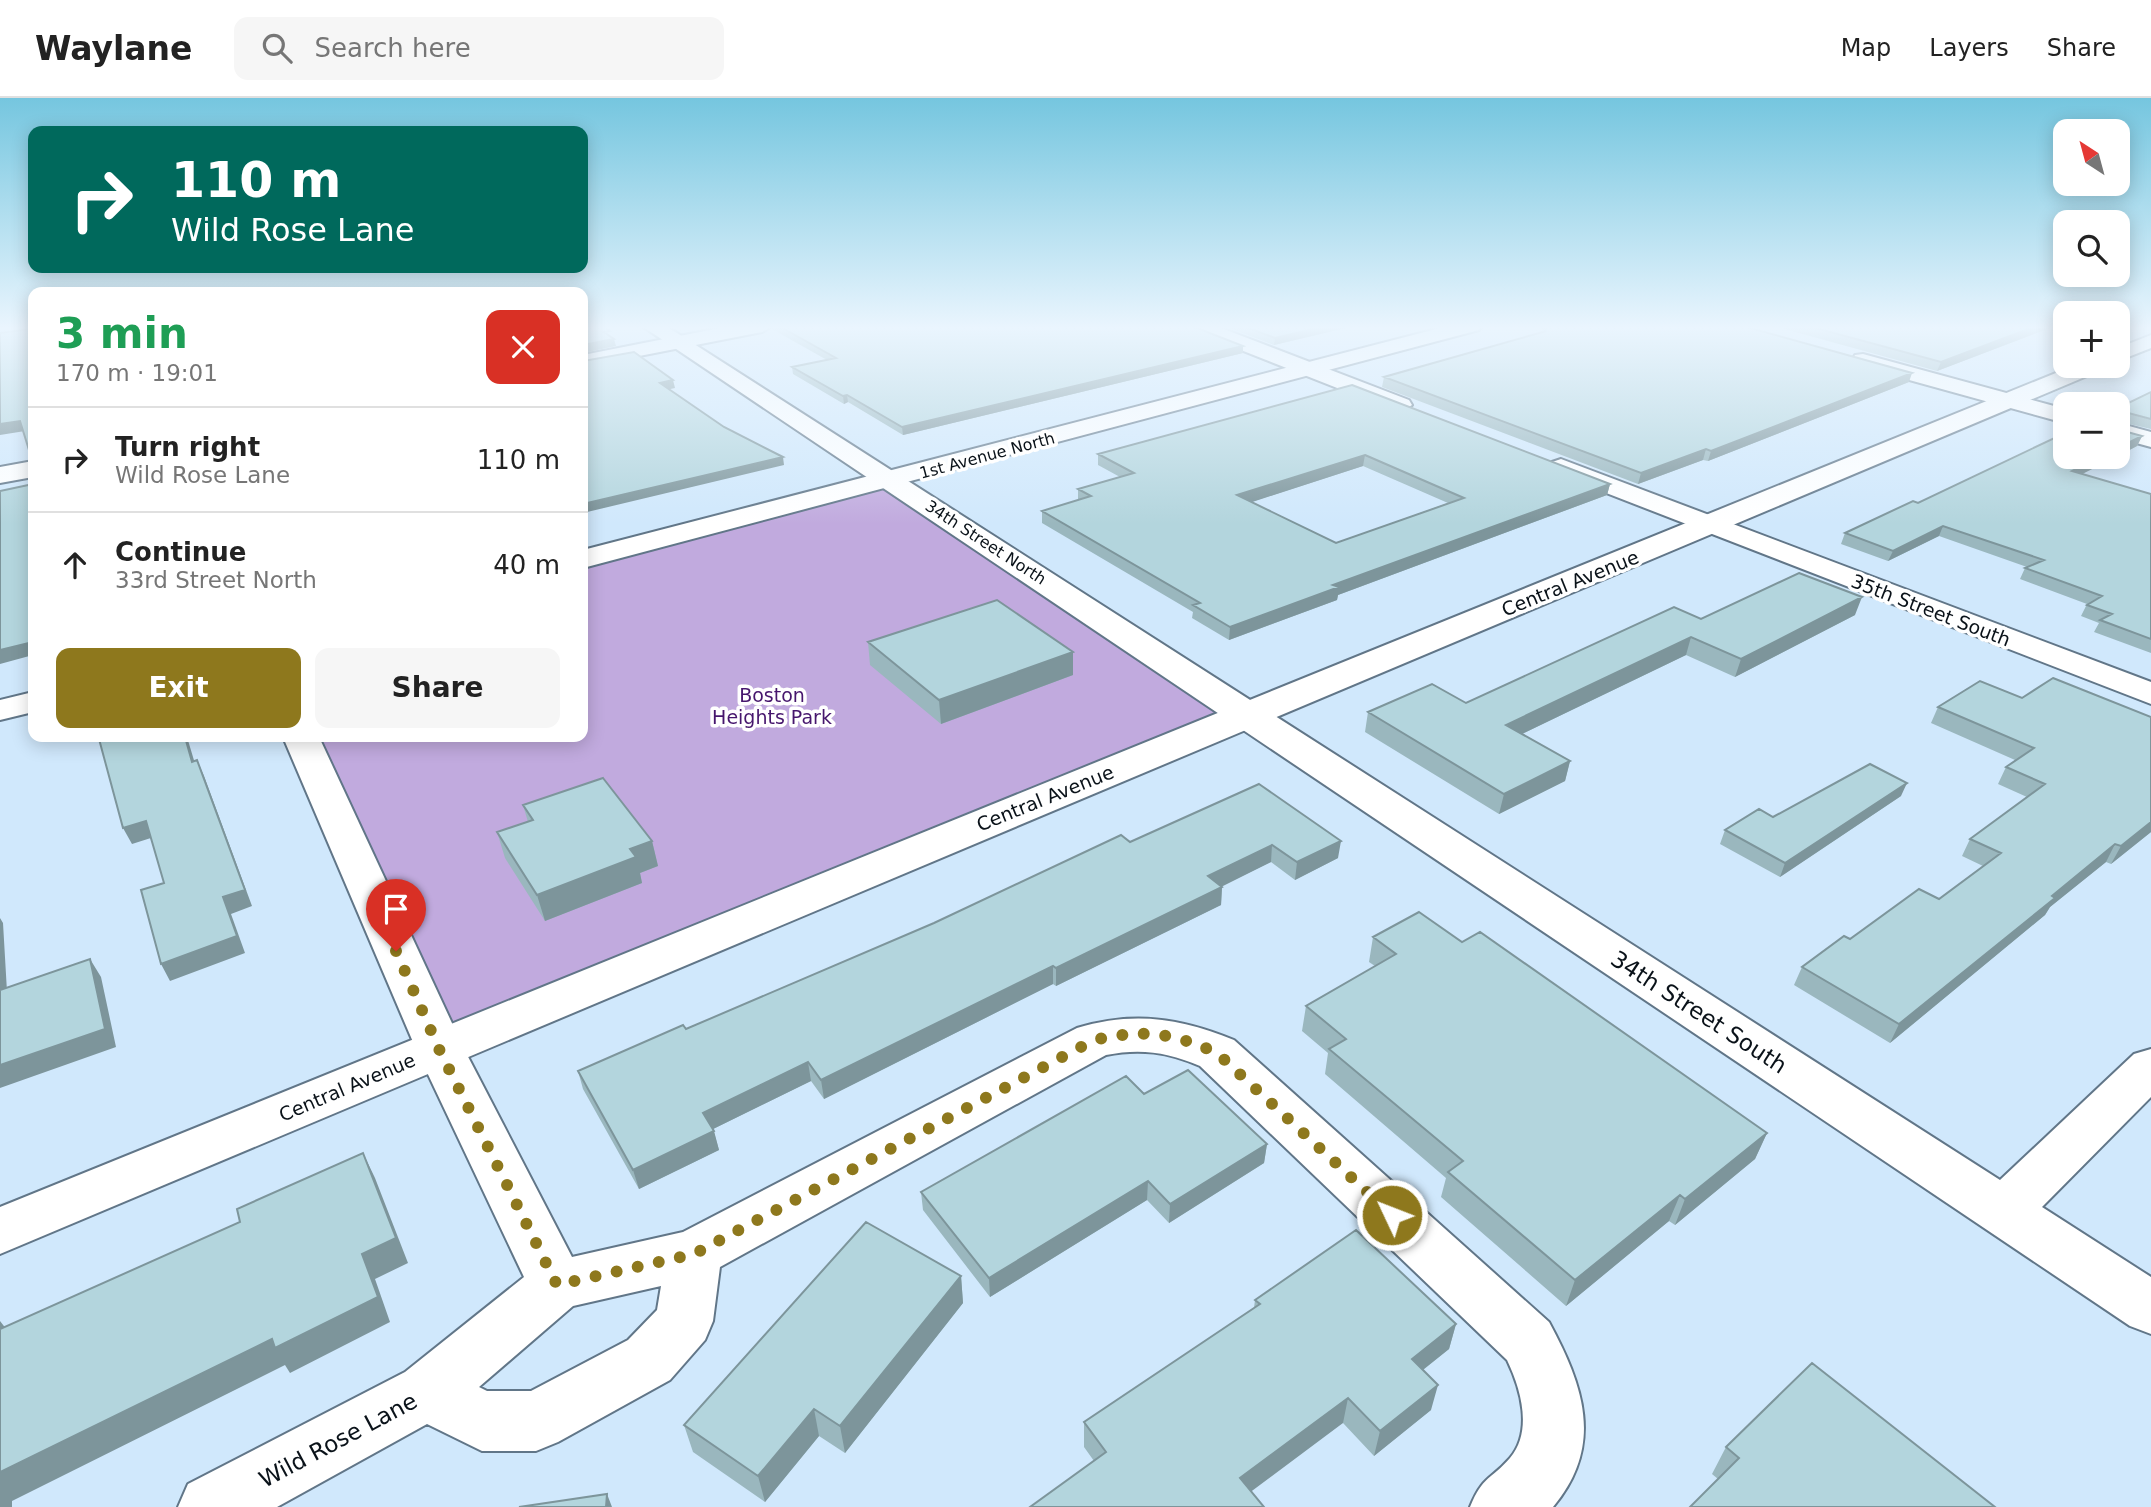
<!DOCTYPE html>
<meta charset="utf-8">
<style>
body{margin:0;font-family:"DejaVu Sans",sans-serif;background:#f6f6f6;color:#222;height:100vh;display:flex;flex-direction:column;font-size:26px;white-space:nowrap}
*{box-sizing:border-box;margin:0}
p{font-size:23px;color:#767676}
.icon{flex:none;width:38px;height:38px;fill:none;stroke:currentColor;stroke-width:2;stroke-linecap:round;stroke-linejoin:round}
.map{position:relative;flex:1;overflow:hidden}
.sheet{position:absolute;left:28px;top:189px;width:560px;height:455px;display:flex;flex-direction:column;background:#fff;border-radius:14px;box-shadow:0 4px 18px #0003}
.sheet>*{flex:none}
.hud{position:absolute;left:28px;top:28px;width:560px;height:147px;border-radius:14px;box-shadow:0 4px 18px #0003;background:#00695c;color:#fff;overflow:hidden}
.needle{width:46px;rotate:324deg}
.tools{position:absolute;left:2053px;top:21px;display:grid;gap:14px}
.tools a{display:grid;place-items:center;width:77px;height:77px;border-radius:14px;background:#fff;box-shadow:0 4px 18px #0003;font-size:35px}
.pin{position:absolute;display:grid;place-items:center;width:60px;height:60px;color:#fff;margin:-72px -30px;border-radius:50% 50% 50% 0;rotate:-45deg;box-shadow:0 0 7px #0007}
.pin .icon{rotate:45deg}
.me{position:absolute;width:77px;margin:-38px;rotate:313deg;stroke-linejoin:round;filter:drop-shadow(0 0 5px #0008)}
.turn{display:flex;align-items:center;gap:24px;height:147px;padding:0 28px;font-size:32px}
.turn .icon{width:91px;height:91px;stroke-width:2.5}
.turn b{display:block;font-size:49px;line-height:60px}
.round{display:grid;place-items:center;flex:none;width:74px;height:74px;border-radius:14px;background:#f6f6f6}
.summary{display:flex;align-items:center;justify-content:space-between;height:119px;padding:0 28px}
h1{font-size:42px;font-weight:700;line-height:52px;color:#1e9e55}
.primary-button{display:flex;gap:14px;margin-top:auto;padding:14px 28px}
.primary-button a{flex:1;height:80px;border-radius:14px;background:#8e781d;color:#fff;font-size:28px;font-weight:700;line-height:80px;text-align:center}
.primary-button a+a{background:#f6f6f6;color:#222}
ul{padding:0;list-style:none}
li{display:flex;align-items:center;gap:21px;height:105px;padding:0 28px;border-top:2px solid #e0e0e0}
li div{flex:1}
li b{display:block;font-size:26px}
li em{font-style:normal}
header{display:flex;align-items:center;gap:42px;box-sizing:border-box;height:98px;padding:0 35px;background:#fff;border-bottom:2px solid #e0e0e0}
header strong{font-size:33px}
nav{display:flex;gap:38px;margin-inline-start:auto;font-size:24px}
.search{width:490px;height:63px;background:#f6f6f6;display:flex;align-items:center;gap:18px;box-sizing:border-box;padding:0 24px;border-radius:14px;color:#767676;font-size:26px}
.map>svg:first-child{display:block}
.green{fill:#c1aade}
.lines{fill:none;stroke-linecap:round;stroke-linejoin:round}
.street-casing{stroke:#617688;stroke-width:4}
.secondary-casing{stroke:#617688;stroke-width:4}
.street{fill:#fff;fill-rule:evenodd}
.secondary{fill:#fff;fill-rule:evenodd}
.wall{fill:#9ab7be;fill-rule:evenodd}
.shaded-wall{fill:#7d959b}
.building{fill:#b3d5dd;stroke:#7d959b;stroke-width:2;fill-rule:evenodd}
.route{stroke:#8e781d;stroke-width:12;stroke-dasharray:0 21.6}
.labels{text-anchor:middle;stroke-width:7;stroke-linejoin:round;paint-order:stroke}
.far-street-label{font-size:16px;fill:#0a1219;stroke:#fff}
.street-label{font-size:19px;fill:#0a1219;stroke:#fff}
.park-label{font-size:19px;fill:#46166d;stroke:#fff}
.near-street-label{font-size:23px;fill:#0a1219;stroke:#fff}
</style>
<header>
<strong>Waylane</strong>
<div class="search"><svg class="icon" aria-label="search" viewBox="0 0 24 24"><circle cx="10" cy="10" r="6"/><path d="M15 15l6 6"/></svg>Search here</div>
<nav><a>Map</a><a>Layers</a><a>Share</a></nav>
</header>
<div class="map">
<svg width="2151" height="1409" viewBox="0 0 2151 1409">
<rect width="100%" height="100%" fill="#d0e8fc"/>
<!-- green -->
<path class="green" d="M892,382L1248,616L440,951L301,639H583V461Z"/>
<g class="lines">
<defs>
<path id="street" d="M642,228H666L2000,1082L2134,956L2151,951V999L2042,1109L2151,1179V1236L2130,1228Z
M1187,228H1216L1409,302L1412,307L1401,314L1393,312L1190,232Z
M1863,256L2065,311V325L1855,267L1852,262L1855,257Z
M2118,325L2151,334V349L2118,340Z
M1561,361L2151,584V606L1552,374L1548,369L1552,364Z
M283,639H319L464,951L572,1159L683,1134L1077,930C1133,913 1181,920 1234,942L1549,1224C1583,1287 1605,1347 1553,1409H1470C1483,1377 1491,1382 1510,1360C1533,1333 1521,1291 1507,1262L1200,968C1168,954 1140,950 1106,957L720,1169L713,1223L705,1242L670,1282L558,1344L536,1353H482L427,1326L277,1409H178L188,1386L405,1274L524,1179L416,951ZM661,1188L657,1212L628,1242L531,1293H487L479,1289L573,1208Z"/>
<path id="secondary" d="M730,228H772L762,234L583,269V257Z
M1448,228H1482L1479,232L583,470V452Z
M2151,237V250L2118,263V250Z
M2073,268H2102L2099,273L0,1156V1109Z
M33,363V379L0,385V369Z
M33,594V614L0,622V602Z"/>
</defs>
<!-- street casing -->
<use href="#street" class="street-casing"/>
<!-- secondary casing -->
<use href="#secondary" class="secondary-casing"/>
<!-- street -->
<use href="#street" class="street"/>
<!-- secondary -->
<use href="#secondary" class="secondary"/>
</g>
<!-- wall -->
<path class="wall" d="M772,228H1192L1243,248V255L903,337L848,304L844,306L793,276L792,269L827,262L772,231Z
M1224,228H1354L1274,247Z
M1541,228H1743L1909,284L1708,363L1703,362L1638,386L1382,289L1384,279L1543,234Z
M1773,228H2055L1937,273Z
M1352,287L1610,386L1607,397L1338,497L1337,502L1229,542L1192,520L1193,514L1042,425V413L1078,402V391L1120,379L1098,367V356ZM1363,368L1448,405L1336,445L1251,404Z
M2151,294V331L2121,324L2120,332L2142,338L2137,348L2118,358V310Z
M2116,359L2082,376L2151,396V555L2094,534L2099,525L2081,518L2087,506L2020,481L2025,470L2027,469L1939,438L1888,463L1841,446L1845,435L1918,405Z
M1855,517L1735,579L1686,557L1522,636L1570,663L1565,683L1499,716L1365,634L1368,614L1466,605L1701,521Z
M868,544L1073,577L941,626L870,567Z
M1980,583L2151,734L2111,766L2106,764L2050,809L2045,817L1890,945L1794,887L1802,869L1850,841L1939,801L1983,768L1962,758L1970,741L2027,699L1998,686L2006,669L2015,662L1931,625L1938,609Z
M1259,686L1338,760L1295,782L1271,764L1221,788L1222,789L1221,807L1056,888L1053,886L824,1001L811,983L713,1031L719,1052L639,1091L583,991L578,973L686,931L1130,744Z
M1901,698L1780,779L1720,746L1725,732L1773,719Z
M523,707L652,743L658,768L640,775L642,785L545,823L505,760L497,734L528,724Z
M1373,839L1462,844L1767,1035L1755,1061L1675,1127L1669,1123L1566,1208L1441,1099L1446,1080L1325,976L1328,955L1302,933L1306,908L1375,868L1369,864Z
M1144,996L1267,1046L1264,1065L1169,1125L1147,1102L990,1199L923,1112L921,1094Z
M961,1178L963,1205L845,1355L819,1338L765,1404L693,1354L684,1327Z
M1255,1202L1456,1226L1449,1251L1423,1272L1431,1312L1374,1358L1343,1325L1094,1363L1084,1349V1324L1254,1210Z
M1726,1349L1995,1409L1718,1381L1712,1376Z"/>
<!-- shaded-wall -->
<path class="shaded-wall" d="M1325,228H1354L1274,247L1275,240Z
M2036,228H2055L1937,273L1941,264Z
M614,241L616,248L583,255V247Z
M1243,248V255L903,337L902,329Z
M1912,275L1909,284L1708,363L1711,353Z
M673,282L675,290L661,293L660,285Z
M847,297L848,304L844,306L843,298Z
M20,323L25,333L0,337V326Z
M2142,338L2137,348L2118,358V350Z
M1706,351L1703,362L1638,386L1641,375Z
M1365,357L1363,368L1237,409V397Z
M783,359L784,367L583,415V406Z
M2100,359H2116L2068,383L2072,373Z
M1610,386L1607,397L1338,497L1337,502L1229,542L1230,529L1333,487Z
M1943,428L1939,438L1888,463L1893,453Z
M1862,499L1855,517L1735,579L1741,561Z
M1691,539L1686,557L1501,646L1506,627Z
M33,544V557L0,566V552Z
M1073,554V577L941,626L939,602Z
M185,639H187L199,679L192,664Z
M197,662L204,678L252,808L231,816L245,855L170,883L161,866L223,799Z
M1570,663L1565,683L1499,716L1504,696Z
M1907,685L1901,698L1780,779L1785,765Z
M146,723L154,739L132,746L123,730Z
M2151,724V734L2111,766L2121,748Z
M652,743L658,768L640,775L642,785L545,823L537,797L630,751Z
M1341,743L1338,760L1295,782L1297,764Z
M2115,746L2106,764L2050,809L2045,817L1890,945L1899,926L2052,798Z
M1272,747L1271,764L1207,796L1208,778Z
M1222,789L1221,807L1056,888V870Z
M0,820L3,825L8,911L0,898Z
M90,861L101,879L116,949L0,990V967Z
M1053,868V886L824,1001L821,982Z
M808,964L811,983L707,1034L703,1015Z
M714,1033L719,1052L639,1091L633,1072Z
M1767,1035L1755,1061L1675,1127L1685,1101Z
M1267,1046L1264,1065L1169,1125L1170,1106Z
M363,1055L375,1080L408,1165L375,1181L390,1224L290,1275L285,1267L12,1403V1409H0V1374L362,1156Z
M1148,1083L1147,1102L990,1199L989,1180Z
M1680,1097L1669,1123L1566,1208L1575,1182Z
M961,1178L963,1205L845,1355L840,1328Z
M0,1223L14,1241L0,1238Z
M1456,1226L1449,1251L1405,1286L1412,1261Z
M1438,1287L1431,1312L1374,1358L1380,1333Z
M1348,1300L1343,1325L1237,1404L1240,1380Z
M814,1311L819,1338L765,1404L758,1378Z
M607,1396L612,1409H606Z"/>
<!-- building -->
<path class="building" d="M30,228H33V365L20,323L0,326V235L29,231Z
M583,228H603L610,233L604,234L614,241L583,247Z
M779,228H1192L1243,248L902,329L847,297L843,298L792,269L836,260Z
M1243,228H1325L1275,240Z
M1545,228H1743L1912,275L1711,353L1706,351L1641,375L1384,279L1546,233Z
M1808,228H2036L1941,264Z
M634,254L673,282L660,285L724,329L783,359L583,406V263Z
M1352,287L1610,386L1333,487L1339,489L1230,529L1193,507L1200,505L1042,413L1091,398L1078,391L1134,375L1098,356ZM1365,357L1464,400L1336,445L1237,397Z
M2151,294V321L2121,313L2120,332L2142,338L2118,350V310Z
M2065,335V359H2100L2072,373L2151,396V541L2100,522L2112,516L2087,507L2102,498L2025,470L2044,462L1943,428L1893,453L1845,435L1913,403L1918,405Z
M33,386V544L0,552V393Z
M1799,475L1862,499L1741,561L1691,539L1506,627L1570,663L1504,696L1368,614L1432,586L1466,605L1674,509L1701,521Z
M997,502L1073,554L939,602L868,544Z
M2053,580L2151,619V724L2121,748L2115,746L2052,798L2055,800L1899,926L1802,869L1844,838L1850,841L1919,791L1939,801L2001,755L1970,741L2045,686L2006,669L2034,650L1938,609L1980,583L2022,600Z
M107,639H185L192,664L197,662L245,792L223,799L237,838L161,866L141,792L164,785L146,723L123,730L99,641Z
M1870,666L1907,685L1785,765L1725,732L1759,711L1773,719Z
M603,680L652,743L630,751L636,759L537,797L497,734L533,722L523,707Z
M1259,686L1341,743L1297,764L1272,747L1208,778L1222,789L1056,870L1053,868L821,982L808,964L703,1015L714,1033L633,1072L578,973L683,927L686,931L934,825L1121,737L1130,744Z
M1419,814L1462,844L1480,834L1767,1035L1685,1101L1680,1097L1575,1182L1448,1074L1463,1063L1329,951L1346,941L1306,908L1396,856L1373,839Z
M90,861L105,931L0,967V892Z
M1188,972L1267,1046L1170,1106L1148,1083L989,1180L921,1094L1126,978L1144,996Z
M363,1055L396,1140L362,1156L378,1199L275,1250L272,1241L0,1374V1231L240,1124L237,1111Z
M866,1124L961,1178L840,1328L814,1311L758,1378L684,1327Z
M1356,1132L1456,1226L1412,1261L1438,1287L1380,1333L1348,1300L1240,1380L1264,1409H1030L1106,1354L1084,1324L1260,1206L1255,1202Z
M1812,1265L1995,1409H1690L1739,1360L1726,1349Z
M607,1396L606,1409H519Z"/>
<!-- sky -->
<linearGradient id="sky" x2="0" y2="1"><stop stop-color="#75c6df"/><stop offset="0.54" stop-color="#eaf5fe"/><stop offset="1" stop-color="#eaf5fe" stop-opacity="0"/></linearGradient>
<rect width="2151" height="426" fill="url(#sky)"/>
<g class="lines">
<!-- route -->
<path class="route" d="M396,853L439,951L557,1187L694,1156L1094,942C1145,931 1170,934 1217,955L1392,1117"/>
</g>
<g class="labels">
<!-- far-street labels -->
<g class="far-street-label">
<text transform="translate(987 357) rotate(-15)" y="6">1st Avenue North</text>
<text transform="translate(986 444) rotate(33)" y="6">34th Street North</text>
</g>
<!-- street labels -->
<g class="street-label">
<text transform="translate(1570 485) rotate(-22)" y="7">Central Avenue</text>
<text transform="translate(1931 512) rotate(21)" y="7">35th Street South</text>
<text transform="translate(1045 700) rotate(-22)" y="7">Central Avenue</text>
<text transform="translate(347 989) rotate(-23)" y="7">Central Avenue</text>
</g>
<!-- park labels -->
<g class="park-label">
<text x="772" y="604">Boston<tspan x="772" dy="22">Heights Park</tspan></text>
</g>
<!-- near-street labels -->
<g class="near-street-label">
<text transform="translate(1699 914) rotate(33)" y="8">34th Street South</text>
<text transform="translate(338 1342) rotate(-28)" y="8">Wild Rose Lane</text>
</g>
</g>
</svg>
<div class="tools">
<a><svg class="needle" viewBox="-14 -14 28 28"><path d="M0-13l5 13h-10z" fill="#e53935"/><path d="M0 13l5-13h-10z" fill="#767676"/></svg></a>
<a><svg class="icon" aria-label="search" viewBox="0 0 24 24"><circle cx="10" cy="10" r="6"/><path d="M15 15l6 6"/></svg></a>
<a>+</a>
<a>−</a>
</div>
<div class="pin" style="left:396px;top:853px;background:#d93025"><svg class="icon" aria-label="arrive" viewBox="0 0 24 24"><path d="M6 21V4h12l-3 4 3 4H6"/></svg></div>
<svg class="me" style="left:1392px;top:1117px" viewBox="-20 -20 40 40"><circle r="17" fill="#8e781d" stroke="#fff" stroke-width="3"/><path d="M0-11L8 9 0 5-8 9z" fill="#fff"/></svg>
<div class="hud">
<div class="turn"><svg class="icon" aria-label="right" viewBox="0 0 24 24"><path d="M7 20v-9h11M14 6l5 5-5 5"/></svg><div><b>110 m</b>Wild Rose Lane</div></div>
</div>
<section class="sheet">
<div class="summary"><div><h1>3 min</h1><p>170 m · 19:01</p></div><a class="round" style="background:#d93025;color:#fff"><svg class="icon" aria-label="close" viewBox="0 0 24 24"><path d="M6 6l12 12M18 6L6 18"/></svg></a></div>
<ul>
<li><svg class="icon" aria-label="right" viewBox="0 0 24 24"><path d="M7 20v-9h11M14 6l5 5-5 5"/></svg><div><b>Turn right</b><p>Wild Rose Lane</p></div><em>110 m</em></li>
<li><svg class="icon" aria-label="ahead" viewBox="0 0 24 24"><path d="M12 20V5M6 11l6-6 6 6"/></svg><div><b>Continue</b><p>33rd Street North</p></div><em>40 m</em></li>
</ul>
<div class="primary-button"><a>Exit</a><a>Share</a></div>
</section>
</div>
